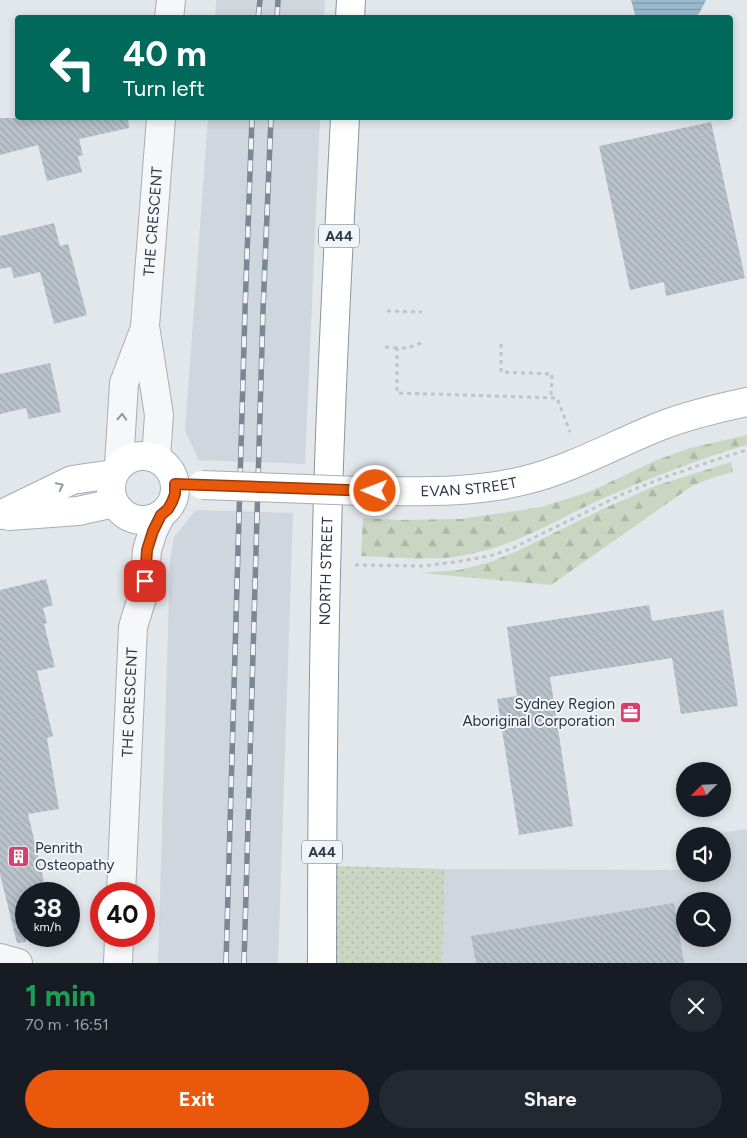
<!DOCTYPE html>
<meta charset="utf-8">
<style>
body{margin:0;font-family:Figtree,sans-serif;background:#242831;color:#f1f3f6;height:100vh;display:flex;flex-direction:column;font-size:19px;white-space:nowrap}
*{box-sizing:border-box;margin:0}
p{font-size:16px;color:#9ea1a6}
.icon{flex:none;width:28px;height:28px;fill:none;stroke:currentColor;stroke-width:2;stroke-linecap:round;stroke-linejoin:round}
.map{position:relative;height:963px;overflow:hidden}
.sheet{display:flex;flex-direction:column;background:#171b24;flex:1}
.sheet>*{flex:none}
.banner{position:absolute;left:15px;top:15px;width:718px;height:105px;border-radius:5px;box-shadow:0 2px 8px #0003;background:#00695c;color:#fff;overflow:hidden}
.needle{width:32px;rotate:246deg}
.buttons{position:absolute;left:676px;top:762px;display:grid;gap:10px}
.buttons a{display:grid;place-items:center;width:55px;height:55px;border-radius:50%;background:#171b24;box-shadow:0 2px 8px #0003;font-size:25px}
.speed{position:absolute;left:15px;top:882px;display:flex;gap:10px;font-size:25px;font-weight:700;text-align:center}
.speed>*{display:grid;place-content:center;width:65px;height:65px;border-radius:50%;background:#171b24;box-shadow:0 2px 8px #0003;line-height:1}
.speed small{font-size:12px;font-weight:400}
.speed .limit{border:8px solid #d22;background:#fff;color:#111}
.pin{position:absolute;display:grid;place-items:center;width:42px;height:42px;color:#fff;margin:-21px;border-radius:10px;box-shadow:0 2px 8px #0006}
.me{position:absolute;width:55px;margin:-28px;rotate:271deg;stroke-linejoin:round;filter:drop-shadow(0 0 4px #0008)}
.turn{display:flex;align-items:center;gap:18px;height:105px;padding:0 25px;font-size:22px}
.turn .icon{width:65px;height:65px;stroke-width:2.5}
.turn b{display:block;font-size:35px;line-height:42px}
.round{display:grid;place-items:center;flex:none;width:52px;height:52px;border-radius:26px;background:#242831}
.head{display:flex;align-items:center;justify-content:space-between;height:85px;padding:0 25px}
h1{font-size:30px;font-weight:700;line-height:38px;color:#1e9e55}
.button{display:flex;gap:10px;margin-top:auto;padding:10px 25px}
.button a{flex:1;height:58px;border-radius:30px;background:#ea580c;color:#fff;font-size:20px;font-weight:700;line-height:58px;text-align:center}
.button a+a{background:#242831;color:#f1f3f6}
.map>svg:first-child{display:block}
.built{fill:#d0d6dd;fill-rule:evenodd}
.grass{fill:url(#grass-dots)}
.forest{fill:url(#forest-firs)}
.water{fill:url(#water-rules)}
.building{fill:url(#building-back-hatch)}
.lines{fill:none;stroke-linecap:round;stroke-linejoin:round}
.street-casing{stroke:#a7aeb6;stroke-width:30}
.secondary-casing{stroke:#a7aeb6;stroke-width:30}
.highway-casing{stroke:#8896a3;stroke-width:30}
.path{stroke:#c0c5ca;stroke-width:3;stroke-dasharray:4 4;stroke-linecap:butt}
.street{stroke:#f5f7f9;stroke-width:28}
.secondary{stroke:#fff;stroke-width:28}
.highway{stroke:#fff;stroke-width:28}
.rail-casing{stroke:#7a8896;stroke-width:5.5}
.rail{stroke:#f2f5f8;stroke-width:4;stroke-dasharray:11;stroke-linecap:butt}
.secondary-bridge-casing{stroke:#a7aeb6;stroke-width:30;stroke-linecap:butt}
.secondary-bridge{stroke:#fff;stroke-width:28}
.oneway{stroke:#8f969f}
.oneway2{stroke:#949aa2}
.route-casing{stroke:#983908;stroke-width:12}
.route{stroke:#ea580c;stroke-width:9}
.labels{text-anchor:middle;stroke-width:4;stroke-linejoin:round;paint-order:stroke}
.shield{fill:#f2f5f8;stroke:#656f7b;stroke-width:1}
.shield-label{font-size:14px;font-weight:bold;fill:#293645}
.street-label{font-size:15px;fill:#293645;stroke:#f2f5f8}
.poi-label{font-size:15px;fill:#293645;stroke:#f2f5f8;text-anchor:end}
</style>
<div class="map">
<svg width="747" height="963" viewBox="0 0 747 963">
<defs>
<pattern id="grass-dots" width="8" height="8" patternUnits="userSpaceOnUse" patternTransform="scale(1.25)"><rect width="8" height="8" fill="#cad6c2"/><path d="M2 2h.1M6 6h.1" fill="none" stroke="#aeb8a8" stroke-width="1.8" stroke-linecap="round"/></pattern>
<pattern id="forest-firs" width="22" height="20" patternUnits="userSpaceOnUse" patternTransform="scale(1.25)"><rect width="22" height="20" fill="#cad6c2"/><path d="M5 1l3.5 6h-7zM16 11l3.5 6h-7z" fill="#aeb8a8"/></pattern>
<pattern id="water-rules" width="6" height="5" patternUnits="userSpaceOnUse" patternTransform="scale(1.25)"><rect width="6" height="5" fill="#9bbace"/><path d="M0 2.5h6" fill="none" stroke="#7e98a9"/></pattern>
<pattern id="building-back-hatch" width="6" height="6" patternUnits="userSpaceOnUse" patternTransform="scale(1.25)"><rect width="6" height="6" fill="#b9c1ca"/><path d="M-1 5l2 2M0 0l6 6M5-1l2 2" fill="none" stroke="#9fa6af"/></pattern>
</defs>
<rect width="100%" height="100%" fill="#e2e7eb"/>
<!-- built -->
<path class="built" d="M216,0H325L324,17H215Z
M208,118H320L305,464L198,460L197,456L185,431Z
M196,510L293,513L278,963H158L170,561L174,537Z
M747,829V963H442L445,869L685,870V874H722V836H698ZM685,901H722V939H685Z"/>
<!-- grass -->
<path class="grass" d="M336,866L445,869L442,963H335Z"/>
<!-- forest -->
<path class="forest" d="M747,435V445C724,451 701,460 678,468C651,478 624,489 597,501C553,522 509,549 460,556C428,561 394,557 361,556L363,518L399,520L461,519L541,507L589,492L657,460L690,448Z
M731,462L733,472L712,478L692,486L551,585L421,573L459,570L490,562L515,552L605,508L655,486Z"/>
<!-- water -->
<path class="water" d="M631,0H706L700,12L696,17L636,18Z"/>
<!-- building -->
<path class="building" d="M0,118H128L129,128L79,139L83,155L78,156L82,172L47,181L38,145L0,155Z
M711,122L745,278L666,296L664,282L630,290L599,146Z
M54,223L60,246L68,244L87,315L54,324L40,272L14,278L11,267L0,269V236Z
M50,363L61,412L29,419L26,408L0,414V374Z
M46,579L53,605L43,608L47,623L44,624L55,667L37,671L53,736L47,738L59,809L28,814L44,881L41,882L43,894H26V942L17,943L0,874V590Z
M649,605L652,621L723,610L738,706L681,714L672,658L550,677L573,826L519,835L497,699L517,696L507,627Z
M674,903L684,963H476L471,936Z"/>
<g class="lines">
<defs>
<g id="street">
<path d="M169,18L171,0"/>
<path id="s1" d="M156,458L159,415L145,326L161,118"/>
<path d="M119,465L124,383L145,328"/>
<path id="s2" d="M121,894L133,627L144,591L147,550L153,531L161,515"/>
<path d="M0,958L18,963"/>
<path d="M118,963L119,936"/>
</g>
<g id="secondary">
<circle cx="143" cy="488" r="32"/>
<path id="s3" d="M360,491C415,491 472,494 526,480C574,468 617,443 663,425C690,415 719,408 747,402"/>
<path d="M0,515L72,480L113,474"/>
<path d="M9,516L78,511L114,503"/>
</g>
<g id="highway">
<path d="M350,18L351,0"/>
<path id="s4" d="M322,963C322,820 323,677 327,534C330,395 338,256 345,118"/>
</g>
</defs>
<!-- street casing -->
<use href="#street" class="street-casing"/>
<!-- secondary casing -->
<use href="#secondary" class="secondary-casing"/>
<!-- highway casing -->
<use href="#highway" class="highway-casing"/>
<!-- path -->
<path class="path" d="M387,311L422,312
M421,343L408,348H397V393L557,398L570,432
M501,344V372L552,374L551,397
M385,347L397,348
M355,565L423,566L455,562L490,556L513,548L625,493L668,476L715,460L747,450"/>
<!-- street -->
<use href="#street" class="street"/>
<!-- secondary -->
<use href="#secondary" class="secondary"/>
<!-- highway -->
<use href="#highway" class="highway"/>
<defs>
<path id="rail" d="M258,18L260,0
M277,18L278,0
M226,963L245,310L252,118
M244,963L263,311L271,118"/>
</defs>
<!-- rail casing -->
<use href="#rail" class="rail-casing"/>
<!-- rail -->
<use href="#rail" class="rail"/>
<defs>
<path id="secondary-bridge" d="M202,485L360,491"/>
</defs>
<!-- secondary-bridge casing -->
<use href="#secondary-bridge" class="secondary-bridge-casing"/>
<!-- secondary-bridge -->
<use href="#secondary-bridge" class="secondary-bridge"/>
</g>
<!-- one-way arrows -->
<defs><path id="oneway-chevron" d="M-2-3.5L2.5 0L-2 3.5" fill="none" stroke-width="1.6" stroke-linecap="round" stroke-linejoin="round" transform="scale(1.25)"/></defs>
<use class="oneway" href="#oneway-chevron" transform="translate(122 417) rotate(-87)"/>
<use class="oneway2" href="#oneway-chevron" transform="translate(60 486) rotate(-26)"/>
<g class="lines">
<defs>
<path id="route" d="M145,581L147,550L153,531L161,515L168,509L172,502L175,494V484L375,491"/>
</defs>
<!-- route casing -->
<use href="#route" class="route-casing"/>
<!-- route -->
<use href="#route" class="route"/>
</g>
<!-- icons -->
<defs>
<symbol id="office-square" viewBox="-11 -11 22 22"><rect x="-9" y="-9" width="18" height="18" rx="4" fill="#d83f6a" stroke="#f2f5f8"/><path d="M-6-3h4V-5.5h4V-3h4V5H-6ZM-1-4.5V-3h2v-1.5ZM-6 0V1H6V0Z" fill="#fff"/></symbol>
<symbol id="building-square" viewBox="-11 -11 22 22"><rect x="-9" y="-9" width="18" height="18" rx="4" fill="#d83f6a" stroke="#f2f5f8"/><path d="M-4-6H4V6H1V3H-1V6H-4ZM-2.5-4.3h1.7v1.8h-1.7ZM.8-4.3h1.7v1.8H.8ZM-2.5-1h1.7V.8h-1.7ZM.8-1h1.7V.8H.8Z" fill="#fff"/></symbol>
</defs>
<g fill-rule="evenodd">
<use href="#office-square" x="618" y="700" width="25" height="25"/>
<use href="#building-square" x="6" y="844" width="25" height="25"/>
</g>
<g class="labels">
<!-- shield labels -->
<g class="shield">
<rect x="319" y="224.5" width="40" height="23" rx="4"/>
<rect x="302" y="840.5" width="40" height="23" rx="4"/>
</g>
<g class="shield-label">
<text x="339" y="241">A44</text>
<text x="322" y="857">A44</text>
</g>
<!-- street labels -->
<g class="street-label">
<text dy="5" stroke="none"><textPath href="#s1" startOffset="238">THE CRESCENT</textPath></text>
<text dy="5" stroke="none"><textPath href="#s3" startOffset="109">EVAN STREET</textPath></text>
<text dy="5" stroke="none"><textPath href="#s4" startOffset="392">NORTH STREET</textPath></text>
<text dy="5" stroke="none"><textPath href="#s2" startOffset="192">THE CRESCENT</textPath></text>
</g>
<!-- poi labels -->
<g class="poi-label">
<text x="615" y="709">Sydney Region<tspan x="615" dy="17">Aboriginal Corporation</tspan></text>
<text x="35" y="853" text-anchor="start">Penrith<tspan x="35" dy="17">Osteopathy</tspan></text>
</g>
</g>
</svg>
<div class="buttons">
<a><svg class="needle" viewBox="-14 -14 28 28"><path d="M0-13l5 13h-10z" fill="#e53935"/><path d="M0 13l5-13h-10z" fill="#9ea1a6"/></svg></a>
<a><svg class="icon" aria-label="sound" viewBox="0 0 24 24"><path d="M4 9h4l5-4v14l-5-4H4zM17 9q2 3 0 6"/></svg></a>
<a><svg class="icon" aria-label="search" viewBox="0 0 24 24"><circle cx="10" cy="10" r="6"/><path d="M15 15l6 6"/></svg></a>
</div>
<div class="speed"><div>38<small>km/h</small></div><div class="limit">40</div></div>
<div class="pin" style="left:145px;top:581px;background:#d93025"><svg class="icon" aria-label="arrive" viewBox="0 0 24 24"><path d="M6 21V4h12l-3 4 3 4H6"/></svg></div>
<svg class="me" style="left:375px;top:491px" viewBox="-20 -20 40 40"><circle r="17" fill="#ea580c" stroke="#fff" stroke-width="3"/><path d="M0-11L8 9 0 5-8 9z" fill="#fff"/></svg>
<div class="banner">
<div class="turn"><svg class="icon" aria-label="left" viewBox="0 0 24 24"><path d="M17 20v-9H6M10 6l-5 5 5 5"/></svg><div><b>40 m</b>Turn left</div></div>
</div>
</div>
<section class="sheet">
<div class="head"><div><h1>1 min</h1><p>70 m · 16:51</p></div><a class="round"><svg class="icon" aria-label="close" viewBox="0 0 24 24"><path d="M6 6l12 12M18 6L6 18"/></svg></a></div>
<div class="button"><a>Exit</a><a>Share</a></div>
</section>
